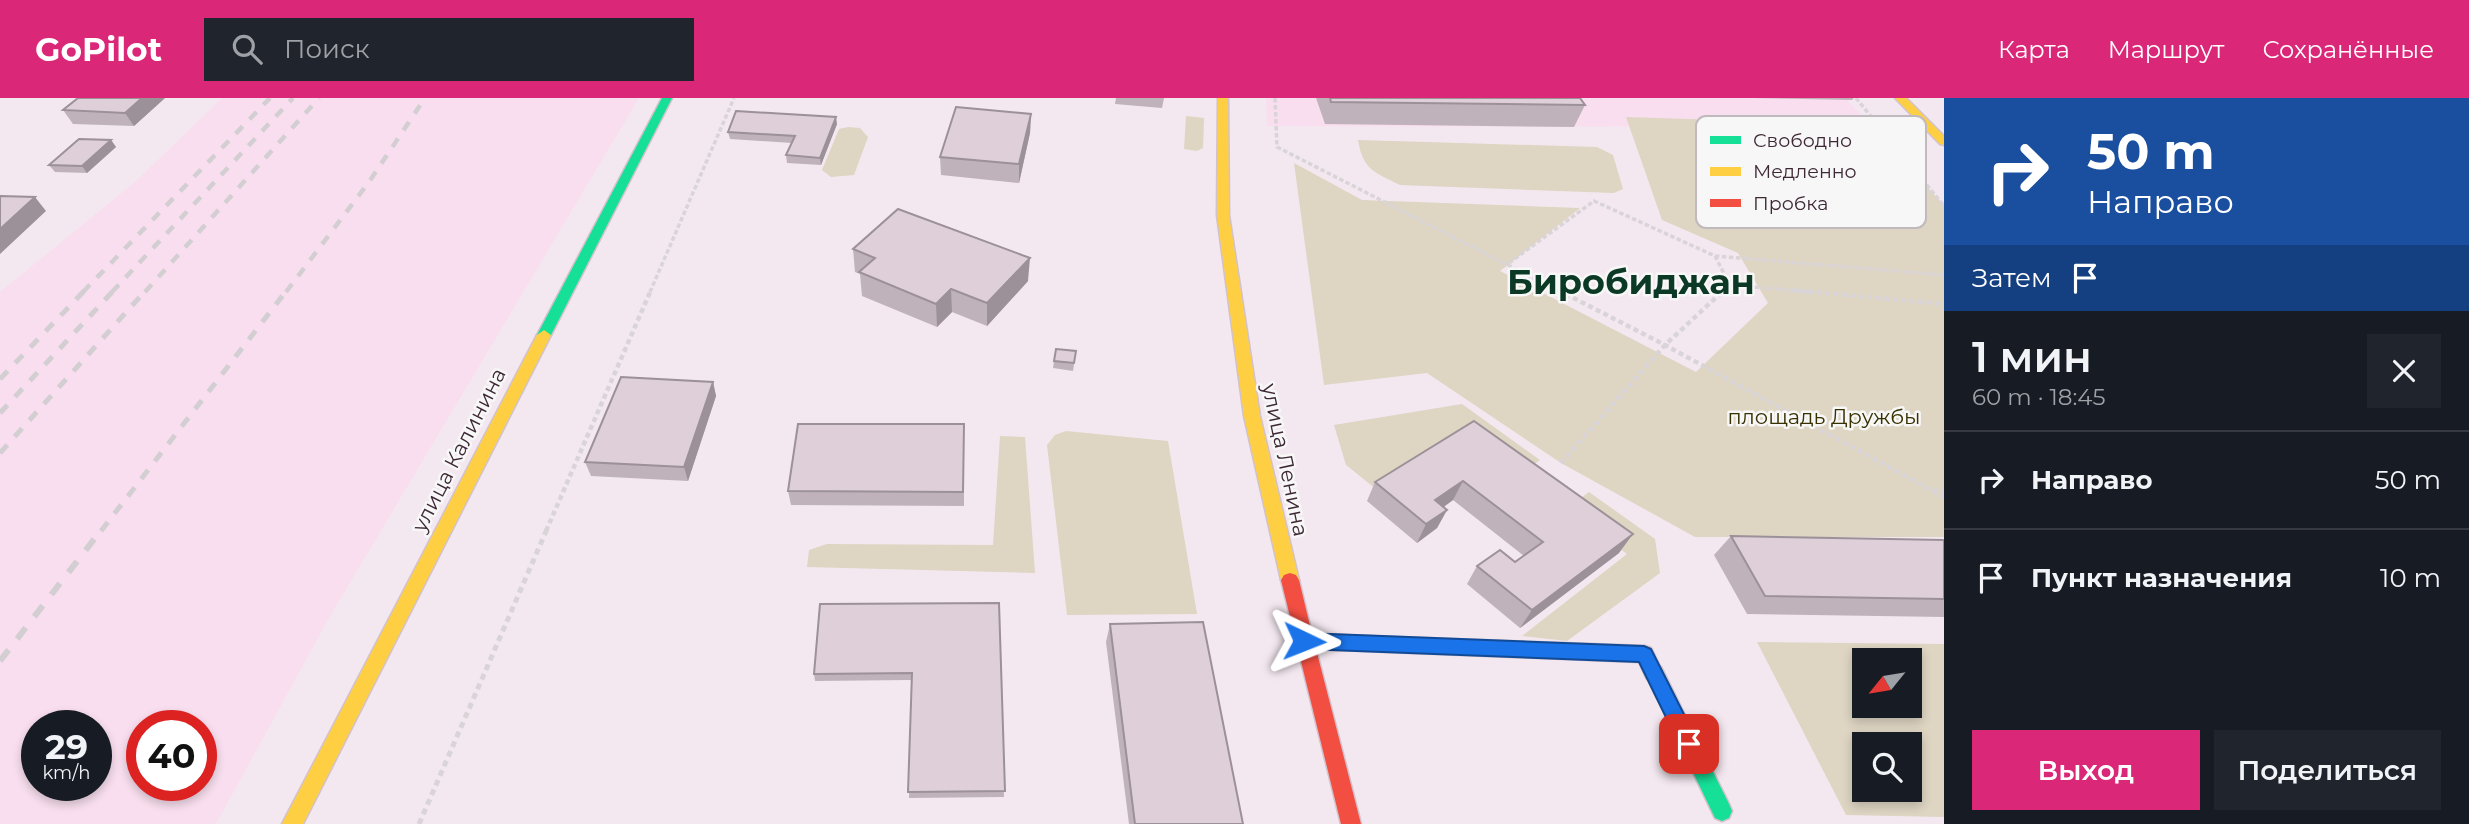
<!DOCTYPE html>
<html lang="ru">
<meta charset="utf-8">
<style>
body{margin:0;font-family:Montserrat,sans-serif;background:#20242c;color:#f1f3f6;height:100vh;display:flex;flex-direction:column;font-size:26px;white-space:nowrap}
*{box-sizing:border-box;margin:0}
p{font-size:23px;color:#9ea1a6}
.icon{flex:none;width:38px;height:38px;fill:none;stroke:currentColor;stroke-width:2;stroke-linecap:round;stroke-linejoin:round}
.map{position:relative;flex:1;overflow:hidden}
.details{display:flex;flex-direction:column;background:#171b24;width:525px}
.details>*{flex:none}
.hud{background:#1a4fa0;color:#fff;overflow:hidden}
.needle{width:46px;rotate:240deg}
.controls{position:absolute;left:1852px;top:550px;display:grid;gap:14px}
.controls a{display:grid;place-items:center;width:70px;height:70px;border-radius:0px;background:#171b24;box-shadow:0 4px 10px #0003;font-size:35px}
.speed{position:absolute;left:21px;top:612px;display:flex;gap:14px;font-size:35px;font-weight:700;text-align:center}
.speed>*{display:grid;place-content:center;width:91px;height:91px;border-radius:50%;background:#171b24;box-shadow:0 4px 10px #0003;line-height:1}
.speed small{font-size:18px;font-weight:400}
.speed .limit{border:10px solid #d22;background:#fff;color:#111}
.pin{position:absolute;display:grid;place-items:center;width:60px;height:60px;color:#fff;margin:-30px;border-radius:14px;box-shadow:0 4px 10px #0006}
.me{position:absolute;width:77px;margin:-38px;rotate:92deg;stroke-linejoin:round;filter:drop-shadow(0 0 5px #0008)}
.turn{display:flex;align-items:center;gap:24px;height:147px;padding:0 28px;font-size:32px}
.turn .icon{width:91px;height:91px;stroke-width:2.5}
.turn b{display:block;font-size:49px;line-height:60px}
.then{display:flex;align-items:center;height:66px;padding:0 28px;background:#0003;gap:14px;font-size:26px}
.round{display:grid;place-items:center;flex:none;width:74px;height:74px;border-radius:0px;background:#20242c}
.summary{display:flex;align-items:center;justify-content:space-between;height:119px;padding:0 28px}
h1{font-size:42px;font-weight:600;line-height:52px}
.button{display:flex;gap:14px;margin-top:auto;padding:14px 28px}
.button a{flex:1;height:80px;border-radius:0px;background:#db2777;color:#fff;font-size:28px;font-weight:600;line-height:80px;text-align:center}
.button a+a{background:#20242c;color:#f1f3f6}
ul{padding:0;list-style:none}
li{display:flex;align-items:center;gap:21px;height:98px;padding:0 28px;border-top:2px solid #363941}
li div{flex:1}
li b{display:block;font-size:26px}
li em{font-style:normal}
header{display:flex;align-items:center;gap:42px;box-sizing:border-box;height:98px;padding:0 35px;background:#db2777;color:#fff}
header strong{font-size:33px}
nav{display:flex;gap:38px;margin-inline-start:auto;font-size:24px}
.search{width:490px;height:63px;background:#20242c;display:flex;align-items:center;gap:18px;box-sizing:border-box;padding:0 24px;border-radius:0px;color:#9ea1a6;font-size:26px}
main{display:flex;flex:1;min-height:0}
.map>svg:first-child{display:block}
.built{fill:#f8deee;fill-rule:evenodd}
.green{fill:#ded5c3;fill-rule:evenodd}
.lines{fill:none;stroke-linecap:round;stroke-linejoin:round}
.fast-casing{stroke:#d2c2cc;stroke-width:3}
.slow-casing{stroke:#d2c2cc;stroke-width:3}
.jam-casing{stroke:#d2c2cc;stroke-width:3}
.path-far2{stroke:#d9d4d7;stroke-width:3.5;stroke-dasharray:4.5 2.5;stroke-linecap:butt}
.path-far1{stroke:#d9d4d7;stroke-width:4.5;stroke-dasharray:5 3.5;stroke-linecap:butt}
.path{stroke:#d9d4d7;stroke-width:5;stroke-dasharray:6 4.5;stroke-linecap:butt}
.fast{fill:#16e098;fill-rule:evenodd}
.slow{fill:#ffcf43;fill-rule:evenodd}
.jam{fill:#f24e42;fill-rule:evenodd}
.rail-far2{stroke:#d3ced1;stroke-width:4.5;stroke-dasharray:10 10;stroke-linecap:butt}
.rail-far1{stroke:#d3ced1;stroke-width:5;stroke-dasharray:11 11;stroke-linecap:butt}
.rail{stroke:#d3ced1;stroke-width:6;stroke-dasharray:14 14;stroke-linecap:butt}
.wall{fill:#c0b2bb}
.shaded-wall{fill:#9c9198}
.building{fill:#dfcfd9;stroke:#9c9198;stroke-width:2}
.route{fill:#1a73e8;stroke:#114b97;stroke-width:2}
.labels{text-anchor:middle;stroke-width:5;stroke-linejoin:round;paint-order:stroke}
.park-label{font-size:21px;fill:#393200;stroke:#f7f7f7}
.street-label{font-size:21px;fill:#3e2836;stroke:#f7f7f7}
.town-label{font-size:35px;font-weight:bold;fill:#0c3926;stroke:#f7f7f7}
.key{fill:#f7f7f7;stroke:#c0b9bd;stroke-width:2}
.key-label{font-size:19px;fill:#3e2836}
</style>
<header>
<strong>GoPilot</strong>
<div class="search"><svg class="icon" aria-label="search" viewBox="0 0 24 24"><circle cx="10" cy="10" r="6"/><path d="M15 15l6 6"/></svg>Поиск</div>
<nav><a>Карта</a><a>Маршрут</a><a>Сохранённые</a></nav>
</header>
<main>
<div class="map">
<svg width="1944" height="726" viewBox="0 0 1944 726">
<rect width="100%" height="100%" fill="#f4e8f0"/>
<!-- built -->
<path class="built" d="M222,0H639L329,520L216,726H0V194L135,84ZM37,628H96V688H37ZM142,628H201V688H142Z
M1266,0H1845L1873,29L1267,28Z"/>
<!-- green -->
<path class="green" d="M1186,18L1204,20L1203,50L1197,53L1184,51Z
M1626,19L1870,27L1944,107V439H1695L1561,365L1427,275L1324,287L1294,65L1362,102L1580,110L1500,173L1696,274L1768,205L1738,155L1662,122Z
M848,29L860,30L868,39L854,77L831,79L822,72L839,31Z
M1358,42L1597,49L1613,57L1623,91L1614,95L1400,87C1374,74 1363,72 1358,42Z
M1462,306L1540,362L1519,377L1376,391L1346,367L1334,327Z
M1066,333L1168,343L1197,516L1067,517L1047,347L1055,337Z
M1000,338L1025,339L1035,475L807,469L809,452L827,446L993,447Z
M1589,394L1655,441L1660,475L1567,543L1522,538L1627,456L1566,411Z
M1757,544L1944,546V719L1846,717ZM1864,562H1909V607H1864ZM1864,646H1909V691H1864Z"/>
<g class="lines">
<defs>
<path id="fast" d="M662,0H672L551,237L549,240H539L537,237Z
M1654,567L1661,569L1729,706L1732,713L1729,720L1722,723L1715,720L1645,575L1647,569Z"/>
<path id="slow" d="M1218,0H1228L1229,117L1260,318L1299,482L1296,487L1290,489L1284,487L1281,482L1244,318L1217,117Z
M1895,0H1906L1944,38V47L1940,46Z
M544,232L551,237L303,726H282L537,237Z"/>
<path id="jam" d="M1290,475L1296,477L1299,482L1312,536L1645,548L1651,550L1663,575L1661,581L1654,583L1647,581L1639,564L1316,551L1361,726H1341L1281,482L1284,477Z"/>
</defs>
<!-- fast casing -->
<use href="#fast" class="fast-casing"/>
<!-- slow casing -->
<use href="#slow" class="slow-casing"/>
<!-- jam casing -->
<use href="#jam" class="jam-casing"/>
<!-- path-far2 -->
<path class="path-far2" d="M1275,0L1277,49L1561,194
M1856,0L1944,108
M1715,158L1730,187
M1509,165L1594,103L1715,158L1944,177
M650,194L734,0
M1722,194L1730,187L1810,194"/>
<!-- path-far1 -->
<path class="path-far1" d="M1558,192L1665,247L1944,399
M1791,192L1944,206
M1561,365L1665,247L1724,192
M1933,392H1944
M546,433L651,192"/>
<!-- path -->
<path class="path" d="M419,726L547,431"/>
<!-- fast -->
<use href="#fast" class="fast"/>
<!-- slow -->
<use href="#slow" class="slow"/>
<!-- jam -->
<use href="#jam" class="jam"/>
<!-- rail-far2 -->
<path class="rail-far2" d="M83,194L270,0
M112,194L293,0
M145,194L319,0
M286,194L369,84L425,0"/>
<!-- rail-far1 -->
<path class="rail-far1" d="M0,281L85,192
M0,315L114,192
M0,355L146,192
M101,433L287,192"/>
<!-- rail -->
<path class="rail" d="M0,563L102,431"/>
</g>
<!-- wall -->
<path class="wall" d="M78,0H165L134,28L73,26L63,12Z
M1116,0H1164L1162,10L1115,6Z
M1316,0H1580L1585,7L1574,29L1325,26Z
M1752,0H1854L1852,2Z
M1031,16L1030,35L1019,85L941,77L940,59Z
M837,26L821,67L787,65L786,57L792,45L730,41L728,34Z
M111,42L116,49L87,75L55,74L49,67Z
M853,151L1028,183L987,228L952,214L937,229L862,198L860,176L855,174Z
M1076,253L1073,273L1053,270L1054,263Z
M713,284L716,298L688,383L591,378L585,364Z
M1474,323L1619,455L1520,530L1467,486L1477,468L1515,464L1524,458L1453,402L1444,409L1447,412L1437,430L1417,445L1367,403L1375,384Z
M964,326V408L791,407L788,393Z
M1731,438L1944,442V519L1747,516L1714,457Z
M999,505L1004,699L909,700L912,582L815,583L814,576Z
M1110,526L1243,726H1129L1106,544Z"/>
<!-- shaded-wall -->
<path class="shaded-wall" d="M142,0H165L134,28L125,15Z
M1031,16L1030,35L1019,85V66Z
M836,19L837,26L821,67L820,60Z
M111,42L116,49L87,75L82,68Z
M35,99L46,113L0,156V131Z
M1030,160L1028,183L987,228V205Z
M951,191L952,214L937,229L936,206Z
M713,284L716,298L688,383L684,369Z
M1463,383L1453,402L1426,421L1435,402Z
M1447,412L1437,430L1417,445L1426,426Z
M1633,436L1619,455L1520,530L1532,512Z"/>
<!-- building -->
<path class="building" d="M78,0H142L125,15L63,12Z
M1330,0H1580L1585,7L1331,4Z
M956,9L1031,16L1019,66L940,59Z
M736,13L836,19L820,60L786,57L795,38L728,34Z
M79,41L111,42L82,68L49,67Z
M0,98L35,99L0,131Z
M898,111L1030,160L987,205L951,191L936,206L859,174L875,160L853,151Z
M1056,251L1076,253L1074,265L1054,263Z
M621,279L713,284L684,369L585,364Z
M1474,323L1633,436L1532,512L1477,468L1500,452L1515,464L1543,444L1463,383L1435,402L1447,412L1426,426L1375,384Z
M798,326H964L963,394L788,393Z
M1731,438L1944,442V501L1765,498Z
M999,505L1005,693L908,694L912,575L814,576L820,506Z
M1203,524L1243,726H1135L1110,526Z"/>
<!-- route -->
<path class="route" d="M1304,535L1644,548L1651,551L1699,646L1696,652L1689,655L1682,652L1639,564L1304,551L1297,548L1295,543L1297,537Z"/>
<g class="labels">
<!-- park labels -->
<g class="park-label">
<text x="1824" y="326">площадь Дружбы</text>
</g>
<!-- street labels -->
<g class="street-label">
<text transform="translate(459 352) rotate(-63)" y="7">улица Калинина</text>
<text transform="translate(1285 362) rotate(78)" y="7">улица Ленина</text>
</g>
<!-- town labels -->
<g class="town-label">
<text x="1631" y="196">Биробиджан</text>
</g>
</g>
<!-- legend -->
<rect x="1696" y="18" width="230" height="112" rx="10" class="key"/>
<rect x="1710" y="38" width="31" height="8" fill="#16e098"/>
<rect x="1710" y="69" width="31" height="9" fill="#ffcf43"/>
<rect x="1710" y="101" width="31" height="8" fill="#f24e42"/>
<g class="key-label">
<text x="1753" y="49">Свободно</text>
<text x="1753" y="80">Медленно</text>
<text x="1753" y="112">Пробка</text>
</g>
</svg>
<div class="controls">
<a><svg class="needle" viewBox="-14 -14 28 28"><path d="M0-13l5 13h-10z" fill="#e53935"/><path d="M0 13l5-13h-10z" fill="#9ea1a6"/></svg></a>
<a><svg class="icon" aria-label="search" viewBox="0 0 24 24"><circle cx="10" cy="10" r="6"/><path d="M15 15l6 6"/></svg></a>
</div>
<div class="speed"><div>29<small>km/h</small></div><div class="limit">40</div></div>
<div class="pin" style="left:1689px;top:646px;background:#d93025"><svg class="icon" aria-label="arrive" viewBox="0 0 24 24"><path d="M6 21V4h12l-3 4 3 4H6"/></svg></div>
<svg class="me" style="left:1304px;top:543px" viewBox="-20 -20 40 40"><path d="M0-17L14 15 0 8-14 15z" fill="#1a73e8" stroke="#fff" stroke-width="4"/></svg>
</div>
<section class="details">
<div class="hud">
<div class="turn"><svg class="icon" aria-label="right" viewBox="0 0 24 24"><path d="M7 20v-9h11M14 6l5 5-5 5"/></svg><div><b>50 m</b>Направо</div></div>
<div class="then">Затем<svg class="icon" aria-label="arrive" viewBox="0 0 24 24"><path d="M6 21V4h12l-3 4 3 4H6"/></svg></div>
</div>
<div class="summary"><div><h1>1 мин</h1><p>60 m · 18:45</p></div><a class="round"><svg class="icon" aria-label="close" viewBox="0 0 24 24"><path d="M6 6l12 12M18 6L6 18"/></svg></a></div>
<ul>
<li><svg class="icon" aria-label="right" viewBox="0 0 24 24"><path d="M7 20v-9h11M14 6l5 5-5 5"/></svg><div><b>Направо</b></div><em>50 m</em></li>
<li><svg class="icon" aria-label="arrive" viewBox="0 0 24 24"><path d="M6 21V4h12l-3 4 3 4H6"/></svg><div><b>Пункт назначения</b></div><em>10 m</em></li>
</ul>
<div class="button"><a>Выход</a><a>Поделиться</a></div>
</section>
</main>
